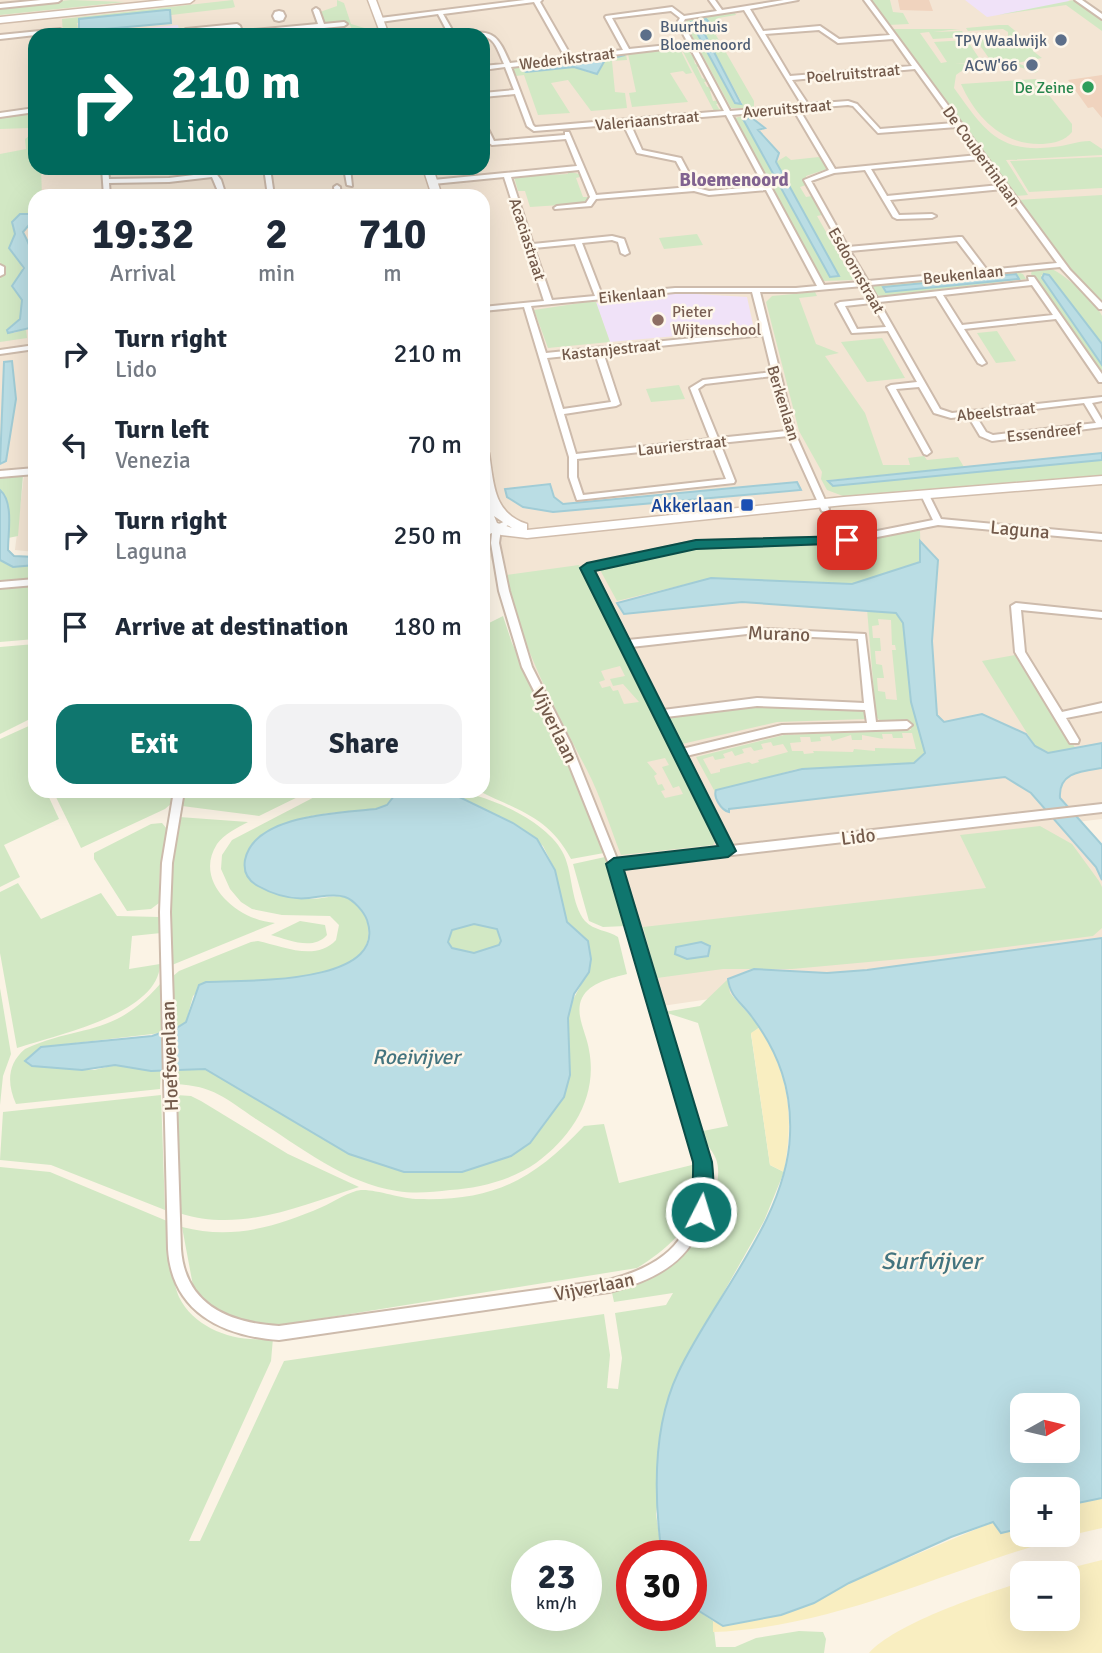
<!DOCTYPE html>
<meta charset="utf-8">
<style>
body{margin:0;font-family:Signika,sans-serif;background:#f2f2f3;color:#1f2937;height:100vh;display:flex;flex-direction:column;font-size:26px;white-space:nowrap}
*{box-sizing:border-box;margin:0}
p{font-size:23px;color:#747a83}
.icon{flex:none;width:38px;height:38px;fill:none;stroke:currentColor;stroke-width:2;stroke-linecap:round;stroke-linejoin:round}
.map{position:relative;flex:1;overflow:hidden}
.panel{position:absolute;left:28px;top:189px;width:462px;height:609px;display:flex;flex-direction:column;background:#fff;border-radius:21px;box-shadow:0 7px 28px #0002}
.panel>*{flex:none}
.guide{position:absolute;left:28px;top:28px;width:462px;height:147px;border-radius:21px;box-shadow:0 7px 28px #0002;background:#00695c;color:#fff;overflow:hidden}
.needle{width:46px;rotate:82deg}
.buttons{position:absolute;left:1010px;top:1393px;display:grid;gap:14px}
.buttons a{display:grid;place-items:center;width:70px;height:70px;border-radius:14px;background:#fff;box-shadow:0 7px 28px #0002;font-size:35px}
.speed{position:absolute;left:511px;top:1540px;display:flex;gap:14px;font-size:35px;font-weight:700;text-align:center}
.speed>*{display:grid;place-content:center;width:91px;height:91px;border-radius:50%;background:#fff;box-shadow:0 7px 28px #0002;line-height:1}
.speed small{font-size:18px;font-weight:400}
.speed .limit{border:10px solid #d22;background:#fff;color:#111}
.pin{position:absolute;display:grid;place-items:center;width:60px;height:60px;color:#fff;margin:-30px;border-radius:14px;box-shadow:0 4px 10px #0006}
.me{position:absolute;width:77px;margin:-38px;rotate:5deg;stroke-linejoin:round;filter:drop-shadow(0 0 5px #0008)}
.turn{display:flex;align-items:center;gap:24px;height:147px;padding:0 28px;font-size:32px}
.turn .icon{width:91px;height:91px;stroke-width:2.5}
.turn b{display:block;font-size:49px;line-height:60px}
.eta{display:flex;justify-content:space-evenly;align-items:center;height:119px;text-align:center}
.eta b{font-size:42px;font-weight:800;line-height:49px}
.primary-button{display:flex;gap:14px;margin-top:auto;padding:14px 28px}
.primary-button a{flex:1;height:80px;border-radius:21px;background:#0f766e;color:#fff;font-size:28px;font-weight:800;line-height:80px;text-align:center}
.primary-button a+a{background:#f2f2f3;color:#1f2937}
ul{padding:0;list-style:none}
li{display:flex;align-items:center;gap:21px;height:91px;padding:0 28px}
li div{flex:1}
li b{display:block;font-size:26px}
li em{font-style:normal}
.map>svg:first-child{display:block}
.residential{fill:#f3e5d4;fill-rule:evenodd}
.education{fill:#f0e2f8}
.green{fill:#d2e8c4;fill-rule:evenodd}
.sand{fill:#f9eec1}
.water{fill:#badde4;stroke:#a1ccd6;stroke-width:2;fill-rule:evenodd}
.building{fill:#f0d3be}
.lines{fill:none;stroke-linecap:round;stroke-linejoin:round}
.street-casing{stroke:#cdbbac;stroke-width:4}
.secondary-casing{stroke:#d1bdac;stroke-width:3}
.street{fill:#fff;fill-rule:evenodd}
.secondary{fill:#fff;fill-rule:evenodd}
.route{fill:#0f766e;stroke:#0a4d48;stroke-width:2}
.service-dot{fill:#5c6f8a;stroke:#fef7eb;stroke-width:2.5}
.leisure-dot{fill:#2e9e5b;stroke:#fef7eb;stroke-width:2.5}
.education-dot{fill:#8d6e63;stroke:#fef7eb;stroke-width:2.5}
.transit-dot{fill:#1a4fb4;stroke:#fef7eb;stroke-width:2.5}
.labels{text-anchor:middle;stroke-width:5;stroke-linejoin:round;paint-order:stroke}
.far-service-label{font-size:16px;fill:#4e5e75;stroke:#fef7eb;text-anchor:end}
.far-street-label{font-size:16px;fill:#735a4b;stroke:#fef7eb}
.far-leisure-label{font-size:16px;fill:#27864d;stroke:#fef7eb;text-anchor:end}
.far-education-label{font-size:16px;fill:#785e54;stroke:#fef7eb;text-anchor:start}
.far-quarter-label{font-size:19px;font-weight:bold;fill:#816390;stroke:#fef7eb}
.transit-label{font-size:19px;fill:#164399;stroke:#fef7eb;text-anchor:end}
.street-label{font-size:19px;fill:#735a4b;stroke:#fef7eb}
.water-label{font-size:21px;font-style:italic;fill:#43747f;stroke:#fef7eb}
.near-water-label{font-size:24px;font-style:italic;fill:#43747f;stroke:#fef7eb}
</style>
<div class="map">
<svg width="1102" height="1653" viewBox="0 0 1102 1653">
<rect width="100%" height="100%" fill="#fbf3e5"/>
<!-- residential -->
<path class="residential" d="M0,0H1102V819L1076,822L1102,868V941L662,1006L624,874L536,672L483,539V196H35V552L15,550L24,475L0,477ZM35,35H483V168H35Z"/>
<!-- education -->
<path class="education" d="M965,0H1068L1071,2L987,17Z
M178,25L180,35H96L95,33Z
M679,293L747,297L754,329L610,342L596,303L656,300L654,295Z"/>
<!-- green -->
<path class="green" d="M71,0L125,2L0,15V7Z
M233,0L235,7L231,8L171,15L170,10L77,23L79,35H63L62,19Z
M337,0L344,3L351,24L368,29L370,35L353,32L350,25L339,21L324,23L320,12L337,6Z
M870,0H890L893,12L903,13L909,24L888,25Z
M1074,0L1102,20V31L1066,5L998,15Z
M734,11L736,15L718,18L722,27L713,30L754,101V108H731L684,21ZM691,21L703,25L702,29L742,103H734Z
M999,25H1008L1036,48L1033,51L1042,58L1017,63L1038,71L1035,73C1012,62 976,58 956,75L954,88C983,128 998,154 1053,147C1066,146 1077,141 1090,141L1102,149V155L1006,160L1028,195L1015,196L890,29H960L933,32L962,31L966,37L933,39L929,32L920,33L941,63L947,62L934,42L967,40L981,61L955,64L1015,60L991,61L976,40L1008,38V32L1003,29L968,31L966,28Z
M679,47L692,73L686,74L683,71L670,73L688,102L632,107L629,93L636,92L628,54Z
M689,47L691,55H695L698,60H694L695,64L701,66L697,67L702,78L709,81L704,82L707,87L712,86L714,90L710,91L713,101L719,100L721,103L716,104L719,109H724L714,111L681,48Z
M626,54L627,60L612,61L615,92L625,93L627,108L591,111L568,80L551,83L570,113L538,115L524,75L516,76L513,68ZM624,55L605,60L590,73L574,67L523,70Z
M1036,79L1072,124V132C1065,141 1054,143 1043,144C1004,146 976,118 961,84Z
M35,113V168H41L42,196H35V214H26L12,226L15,234L11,243L24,272L12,286L22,300L20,319L11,326L14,333L26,329L27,338L0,342V279L4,272L0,262V154L26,149L25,139L33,133L29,128L0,129V117Z
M750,114L752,118L744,119L839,276L776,162L786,156L791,160L819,157L827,169L806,176V185L800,187L806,197L812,196L822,215L817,216L829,237H835L843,252L838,253L847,269H853L858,278L855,280L823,281L735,118Z
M1102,157V188L1029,192L1010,161Z
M567,171L579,174L580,177L576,178L583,197H588L590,203L530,207L525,191H518L514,177L568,174Z
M1102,195V301L1068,270L1017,200Z
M697,234L703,245L664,249L659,238Z
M1048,268C1061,270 1097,303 1102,316C1102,323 1102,336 1102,344L1049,275H1041L1102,365V375L1031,274L1032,270Z
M1015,271L1023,274L1026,279L883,296L876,295L872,286Z
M815,292L817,296L799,298L816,344L839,353L825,356L865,413L883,465H910L908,458L924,456L927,460L958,457L964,467L829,480L834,486L1102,460V475L843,496L827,490L821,479L822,472L799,431L766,302L772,296Z
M587,302H596L610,342L548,348L534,310Z
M997,331L1016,361L996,363L977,333Z
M882,338L905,378L867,382L841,342Z
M679,385L685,399L651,402L646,389Z
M23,475L18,536L8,538C8,523 12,501 0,490V477Z
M920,530L921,561L852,584L711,578L617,601L599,568L697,547L831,545Z
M0,560L13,567L35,565V578L0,581Z
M579,565L705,818L716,840L713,845L621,855C610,827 601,797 587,770C554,707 520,645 506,575ZM620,666L625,676L610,679L613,686L623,684L639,702L624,704L618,690L613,691L610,686L602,688L599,682L605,680L601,671ZM665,758L669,765L662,767L673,788L679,786L683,794L665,798L661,791L665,790L662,784L658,785L654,776L657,774L647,762Z
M35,583V639L0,642V587Z
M867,609L896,613L903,623L911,702L926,753L914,763L797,769L715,792L696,757L784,735L911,730L909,721L882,722L876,717ZM878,619L891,620L892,645H895L896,650H892L897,700L886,699L885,692L878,691L877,678H884L882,665L876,664L875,651H881L880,638H873L872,626L879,625ZM902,733H912L916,749L875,748V751L854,749L853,752L813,751L814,753L804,754L803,751H792L790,743L801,742L800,737H810L811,742L821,741L820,737L830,736L832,741L851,735L852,740H862V735L883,739L882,734H892L893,738H903ZM771,742L773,746L783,744L788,752L758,760L759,762L752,764L749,762L720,769V772L711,774L703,759L713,756L715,760L725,758L723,754L732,751L735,756L744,753L742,749L751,747L754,751L763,749L761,744Z
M503,616L512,643L573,772L604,853L571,859C549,817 519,811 479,791H483V626Z
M35,644L34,717L0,734V647Z
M1015,655L1076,749L1051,753L1035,746L982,661Z
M758,705L865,709L866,719L777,722L682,744L668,717Z
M31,725L34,727L29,768L35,778V791H46L59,819L4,845L20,877L0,887V739Z
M53,791H175L172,803L165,809L81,848Z
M185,791H310L259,816L182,806Z
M326,791H398L387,805L376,809C336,813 256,813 245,863C261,872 288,893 305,898C321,902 337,890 352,901C364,910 371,924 368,939C358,986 245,980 206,983L193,996L186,1022L173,1029L172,977L179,971L251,942L258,941C282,946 316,962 336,940L339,925L330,916L282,915L252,909L241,902L230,889L221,869L222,855L232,840Z
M447,791C482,791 549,821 564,855C573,875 571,904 585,921C594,931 608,930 618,937L627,974C612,978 590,982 582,998C574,1014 587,1034 589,1050C598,1096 573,1136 536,1163C512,1180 479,1188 450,1190C433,1192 415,1194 397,1191C346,1184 299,1146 256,1119C225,1098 214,1086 175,1084V1069H205L349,1154L404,1172L568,1017C571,995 587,982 591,959L567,922L555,870L543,846L513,823Z
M179,817L248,822C237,828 224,834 217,844C192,883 240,921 275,923L172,965L171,885Z
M162,823L167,829L160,866L159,903L151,909L127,911L94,859V853L151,824Z
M1040,826L1072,844L1099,881L1102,887V928L1093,936L934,956L792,969H723L657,978L643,927L986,888L960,835Z
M605,857L626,926L603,927L589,921L573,864Z
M18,883L41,919L101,893L117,916L160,917L161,933L132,936L129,969L160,964C159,1014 56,1035 17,1048L0,953V892Z
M300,921L325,925L327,935C313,951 289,940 271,935Z
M474,924L497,929L501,941L499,945L474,953L452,948L448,942L452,930Z
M728,979L730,993L760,1027L751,1034L770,1165L784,1172L764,1221L677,1375L656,1514L662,1556H632V1615H691V1606L713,1621L716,1647H735L756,1638L799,1631L823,1632L826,1639L824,1653H0V1167L50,1172L167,1221C170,1242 171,1279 179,1297C195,1330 239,1344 273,1338L271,1361L189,1541H200L284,1361L604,1314L610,1355L607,1388L618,1389L622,1358L615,1313L666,1305L673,1293L614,1302L611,1288C630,1284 658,1278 672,1265C694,1246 727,1188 716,1159C712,1149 703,1140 698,1132L728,1126L698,1023L664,1012L700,1006ZM527,1556H586V1615H527Z
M161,983V1033L41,1047L32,1066L94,1070L115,1065L161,1070L160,1089L16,1104C7,1084 7,1064 25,1049C82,1023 112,1039 161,983Z
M0,988L11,1054L3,1076L0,1105Z
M161,1095L165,1210L51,1165L0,1160L3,1112Z
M176,1095L191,1096L201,1101L288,1154L359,1187C300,1206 241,1233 179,1213Z
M604,1124L619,1183L696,1164C698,1172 703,1184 701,1192C694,1226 665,1251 637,1268L263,1328L219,1318L194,1291L182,1227C232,1240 276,1227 322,1207C333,1202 350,1191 361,1190C375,1189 402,1199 419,1199C494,1201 533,1180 584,1126Z"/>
<!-- sand -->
<path class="sand" d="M760,1027C790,1078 794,1115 784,1172L770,1165L751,1033Z
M1102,1498V1528C970,1556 850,1627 713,1632V1621L723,1626L814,1603L849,1583L993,1522L1001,1533L1022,1528V1535H1068V1505Z
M1102,1560V1653H869C896,1623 982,1595 1022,1582V1619H1068V1573H1050Z"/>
<!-- water -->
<path class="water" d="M166,10H170L171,23L94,30L88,35H79V19Z
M706,19L709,22L702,29L741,104L735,103L691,22Z
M625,55L605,60L597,74L574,67L526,72L523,70Z
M752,118L765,128L758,130L779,153L776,162L839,276L830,277L743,119Z
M20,214H35V218L23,232C37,259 33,260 31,288C30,303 36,313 30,328L8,333L7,330L20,319L22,300L12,286L24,268L9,248L15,234L12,222Z
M1016,274L1019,279L886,292L883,287Z
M1044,274L1049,275L1102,344V365L1042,278Z
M12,361L16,399L6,461L0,464L4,362Z
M1102,453V460L833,486L828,481Z
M797,482L801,490L553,512L523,507L507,497L505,489L550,484L554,497L563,504Z
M0,490C14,502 8,533 8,550L14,556L35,557V565L13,567L0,560Z
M920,541L938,560L932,641L937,715L944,722L982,714L1026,734L1035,746L1048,753L1102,743V768C1082,771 1058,772 1060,798L1102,845V880L1096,867L1031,793L1005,777L729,809V812C721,810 713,797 716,790L802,769L914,763L925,753L911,702L903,623L896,613L742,602L624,614L617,603L711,578L852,584L920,562Z
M398,791H447L513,823L537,839L555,870L567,922L588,941L591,959L589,972L574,994L568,1018L570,1075L564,1097L530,1143L511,1156L462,1172H404L349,1154L205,1069L151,1071L115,1065L82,1070L32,1066L25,1061L41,1047L152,1036L178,1027L186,1022L199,985L206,982C242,980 390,986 367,920C364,912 354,900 345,897C334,893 320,897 309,898C290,900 274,895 258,886C247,880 243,872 245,860C254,814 341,813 376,809L387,805ZM474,924L497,929L501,941L499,945L474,953L452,948L448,942L452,930Z
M1102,938V1498L1068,1505V1489H1022V1528L1001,1533L993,1522L951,1537L849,1583L814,1603L781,1615L723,1626L691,1606V1556H662C654,1498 652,1428 678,1373C712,1300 787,1219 790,1135C792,1090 779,1053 752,1017C742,1003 730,997 728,979L754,969L827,973L867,970ZM1022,1405H1068V1451H1022Z
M701,942L710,946L708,956L687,959L675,954L676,947Z"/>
<!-- building -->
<path class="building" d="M898,0H929L933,11L900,10Z
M1102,75V118L1093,107L1088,108L1068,80Z"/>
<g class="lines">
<defs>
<path id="street" d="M41,0H61L58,2L0,8V4Z
M525,0H542L540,2L571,56L623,50L605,17L606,16L672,7L684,16L717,11L709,0H715L722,10L784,0H798L750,9L763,31L820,26L839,39L890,35L864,0H870L1070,270L1102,303V309H1099L1060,267L870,285L877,298L1029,281L1028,277H1034L1102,374V382H1099L1056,319L964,329L986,363L982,365L978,363L936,296L879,302L940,409L952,413L1102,397V401L1092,403L1102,420V427L992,441L980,436L968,416L951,418L934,413L919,387L896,389L931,452L927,455L924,454L887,387L891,385L917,382L888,331L852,333L836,304L840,302L870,299L863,286L796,292H760L795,433L829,509L828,511H822L821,509L788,436L720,443L735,481L734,483L577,500L569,477V457L524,307L483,311V307L544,301L504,177L433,184L430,182L433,180L577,166L566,139L492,145C485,141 483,131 483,123L486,125L494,141L565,135V132H569L596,195L690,187L676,161L637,153L623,124L534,131L527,126L515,94L483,97V93L514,90L505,67L483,70V66L504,64C493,38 493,35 465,35L466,34C495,28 499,39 510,63L565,57L534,2L443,14L455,35H449L438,14L380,22L377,20L380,18ZM744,10L802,105L730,111L683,23L685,19ZM671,11L680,18L677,23L688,43L629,49L612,18ZM819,30L838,43L893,39L912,66L790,76L765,34ZM689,46L724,111L535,127L533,125L511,67ZM915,69L954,123L880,129L857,104L848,101L808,104L792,80ZM848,105L853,106L878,133L957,127L978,155L835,169L799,109ZM793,109L829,170L804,180L861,282L824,285L732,115ZM726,115L764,186L709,191L697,188L681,158L642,150L630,123ZM981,159L1000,185L887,196L871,169ZM579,170L590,197L586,203L557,206L554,208L555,209L591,206L596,199L694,191L709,195L766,190L817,286L796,288H675L602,295L582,243L612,240L618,242L621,253L625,255L629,253L624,239L612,236L533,244L511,177ZM865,170L893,217L897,219L932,218L936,216L932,214L899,215L890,200L1003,189L1057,263L987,270L962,237H959L848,247L811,181L834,173ZM957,241L980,271L868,281L850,251ZM575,244L595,296L552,300L534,248ZM1032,285L1053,315L962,325L943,295ZM675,292H752L762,331L546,353L531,306ZM872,303L886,327L857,329L845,306ZM763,335L772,372L703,380L690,388L710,439L576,454L564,414L616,406L620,404L603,352ZM595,353L611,402L563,409L547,358ZM773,376L786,431L718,438L698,389L705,384ZM1084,403L1096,423L993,435L986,432L976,416ZM712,444L726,479L583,495L577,477V459Z
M1075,0H1082L1102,14V19Z
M316,8L319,10L324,24L344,22L347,24L344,26L324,28L323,35H317L318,28L243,35H237L235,28L208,30L209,35H203L202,31L189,32L190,35H184L183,31L186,29L237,24L240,26L242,31L318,24L313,10Z
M279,11L283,12L285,16L283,20L279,21L275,20L273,16L275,12Z
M60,29L62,30V32L0,39V35Z
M35,108V112L0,117V113Z
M102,168H108L109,179L169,178L210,173L206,168H212L221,180L226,196H220L212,177L169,182L109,183L110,196H104Z
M264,168H270L274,196H268Z
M344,168H350L352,186L347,185Z
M337,185L340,187L341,196H335L334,187Z
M0,265L4,267V274L0,276Z
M35,345V349L0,354V350Z
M35,468V474L0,477V471Z
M925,492L929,495L941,519L1102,534V540L938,525L847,543L696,547L592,570L628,640L747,628L865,634L876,722L907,721L912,725L907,729L782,733L686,756L731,846L1102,804V812L620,868L708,1162C711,1240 683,1273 609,1292L279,1340C222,1336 172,1312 168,1249L160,912L162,863L174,791H184L172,863L170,912L181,1249C185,1305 229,1323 279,1326L609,1280C677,1262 698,1231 696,1162L609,864L561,744L522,667L499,591L491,543L492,533L483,537V531L508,520L512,523L501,529L499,543L509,591L532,667L571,744L617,859L721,848L582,568L584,566L696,541L847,537L933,520L921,495ZM747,634L858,639L864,703L757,698L663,710L631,647ZM757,706L865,710L867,723L782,725L682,749L666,717Z
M35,579V585L0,588V582Z
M1016,603L1102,612V618L1021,610L1025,652L1062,712L1102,703V711L1066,718L1079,740L1078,743H1070L1015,652L1011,606Z"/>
<path id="secondary" d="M165,0H194L190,3L0,23V17Z
M368,0H376L389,35H381Z
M423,168H433L442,196H432Z
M483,449L489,453C494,484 493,513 527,524V530L844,497L1102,476V484L844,505L527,538L501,535L484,526ZM494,516L512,528L497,523Z"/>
</defs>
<!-- street casing -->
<use href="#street" class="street-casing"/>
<!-- secondary casing -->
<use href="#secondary" class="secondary-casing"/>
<!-- street -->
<use href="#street" class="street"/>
<!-- secondary -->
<use href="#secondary" class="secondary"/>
</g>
<!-- route -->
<path class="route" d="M847,536L854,540L852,543L696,549L595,571L736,851L728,857L624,870L712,1162C714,1181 715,1200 708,1218L701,1221L694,1218C690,1211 694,1175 693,1162L606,864L614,858L718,846L580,568L587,563L696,540Z"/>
<!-- markers -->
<g class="service-dot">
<circle cx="646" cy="35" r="7"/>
<circle cx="1061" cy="40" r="7"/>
<circle cx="1032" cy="65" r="7"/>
</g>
<circle class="leisure-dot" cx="1088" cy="87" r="7"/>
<circle class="education-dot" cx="658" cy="320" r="7"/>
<rect class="transit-dot" x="740" y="498" width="14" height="14" rx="3.5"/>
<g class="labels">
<!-- far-service labels -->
<g class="far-service-label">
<text x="660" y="32" text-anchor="start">Buurthuis<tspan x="660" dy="18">Bloemenoord</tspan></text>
<text x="1047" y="46">TPV Waalwijk</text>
<text x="1018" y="71">ACW'66</text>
</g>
<!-- far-street labels -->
<g class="far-street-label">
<text transform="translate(567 58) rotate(-7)" y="6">Wederikstraat</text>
<text transform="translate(853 73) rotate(-5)" y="6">Poelruitstraat</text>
<text transform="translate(787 108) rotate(-5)" y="6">Averuitstraat</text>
<text transform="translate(647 120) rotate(-5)" y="6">Valeriaanstraat</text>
<text transform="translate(982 156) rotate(54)" y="6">De Coubertinlaan</text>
<text transform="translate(528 239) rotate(72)" y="6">Acaciastraat</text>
<text transform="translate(857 270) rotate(60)" y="6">Esdoornstraat</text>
<text transform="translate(963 274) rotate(-6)" y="6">Beukenlaan</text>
<text transform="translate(632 294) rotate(-6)" y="6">Eikenlaan</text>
<text transform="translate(611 349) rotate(-6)" y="6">Kastanjestraat</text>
<text transform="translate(784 403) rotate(73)" y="6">Berkenlaan</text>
<text transform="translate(996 411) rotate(-6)" y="6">Abeelstraat</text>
<text transform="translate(1044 432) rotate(-6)" y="6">Essendreef</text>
<text transform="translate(682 445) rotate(-6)" y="6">Laurierstraat</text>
</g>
<!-- far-leisure labels -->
<g class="far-leisure-label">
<text x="1074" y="93">De Zeine</text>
</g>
<!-- far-education labels -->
<g class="far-education-label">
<text x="672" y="317">Pieter<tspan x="672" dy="18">Wijtenschool</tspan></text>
</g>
<!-- far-quarter labels -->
<g class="far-quarter-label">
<text x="734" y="186">Bloemenoord</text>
</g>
<!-- transit labels -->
<g class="transit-label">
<text x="733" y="512">Akkerlaan</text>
</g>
<!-- street labels -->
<g class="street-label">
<text transform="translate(1020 529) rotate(5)" y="7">Laguna</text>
<text transform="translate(779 633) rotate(2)" y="7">Murano</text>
<text transform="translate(555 725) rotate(64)" y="7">Vijverlaan</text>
<text transform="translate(858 836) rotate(-7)" y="7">Lido</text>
<text transform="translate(169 1056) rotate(-92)" y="7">Hoefsvenlaan</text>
<text transform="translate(594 1286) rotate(-11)" y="7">Vijverlaan</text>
</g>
<!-- water labels -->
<g class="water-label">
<text x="416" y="1064">Roeivijver</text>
</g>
<!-- near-water labels -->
<g class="near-water-label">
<text x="931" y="1269">Surfvijver</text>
</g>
</g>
</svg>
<div class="buttons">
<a><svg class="needle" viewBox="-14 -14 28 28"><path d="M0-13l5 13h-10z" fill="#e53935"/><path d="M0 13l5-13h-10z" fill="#747a83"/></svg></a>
<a>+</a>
<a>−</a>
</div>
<div class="speed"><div>23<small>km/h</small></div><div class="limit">30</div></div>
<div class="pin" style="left:847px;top:540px;background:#d93025"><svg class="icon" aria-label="arrive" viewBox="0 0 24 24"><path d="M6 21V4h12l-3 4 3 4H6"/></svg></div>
<svg class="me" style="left:701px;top:1212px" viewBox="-20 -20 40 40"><circle r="17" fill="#0f766e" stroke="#fff" stroke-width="3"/><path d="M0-11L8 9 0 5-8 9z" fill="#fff"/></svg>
<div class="guide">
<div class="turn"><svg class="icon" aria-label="right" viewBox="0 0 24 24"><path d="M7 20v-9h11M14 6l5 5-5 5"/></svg><div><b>210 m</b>Lido</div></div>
</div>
<section class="panel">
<div class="eta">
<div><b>19:32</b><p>Arrival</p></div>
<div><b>2</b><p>min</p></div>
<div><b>710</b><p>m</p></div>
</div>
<ul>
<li><svg class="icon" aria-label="right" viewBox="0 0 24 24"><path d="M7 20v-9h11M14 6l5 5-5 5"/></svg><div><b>Turn right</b><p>Lido</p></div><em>210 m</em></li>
<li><svg class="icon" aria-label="left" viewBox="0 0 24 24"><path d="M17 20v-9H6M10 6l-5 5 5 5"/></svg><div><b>Turn left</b><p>Venezia</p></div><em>70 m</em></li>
<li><svg class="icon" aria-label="right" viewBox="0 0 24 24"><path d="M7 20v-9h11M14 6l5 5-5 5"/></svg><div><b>Turn right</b><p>Laguna</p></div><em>250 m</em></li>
<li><svg class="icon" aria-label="arrive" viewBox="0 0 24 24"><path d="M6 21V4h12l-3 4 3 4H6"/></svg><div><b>Arrive at destination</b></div><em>180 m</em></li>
</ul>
<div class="primary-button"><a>Exit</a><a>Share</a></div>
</section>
</div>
